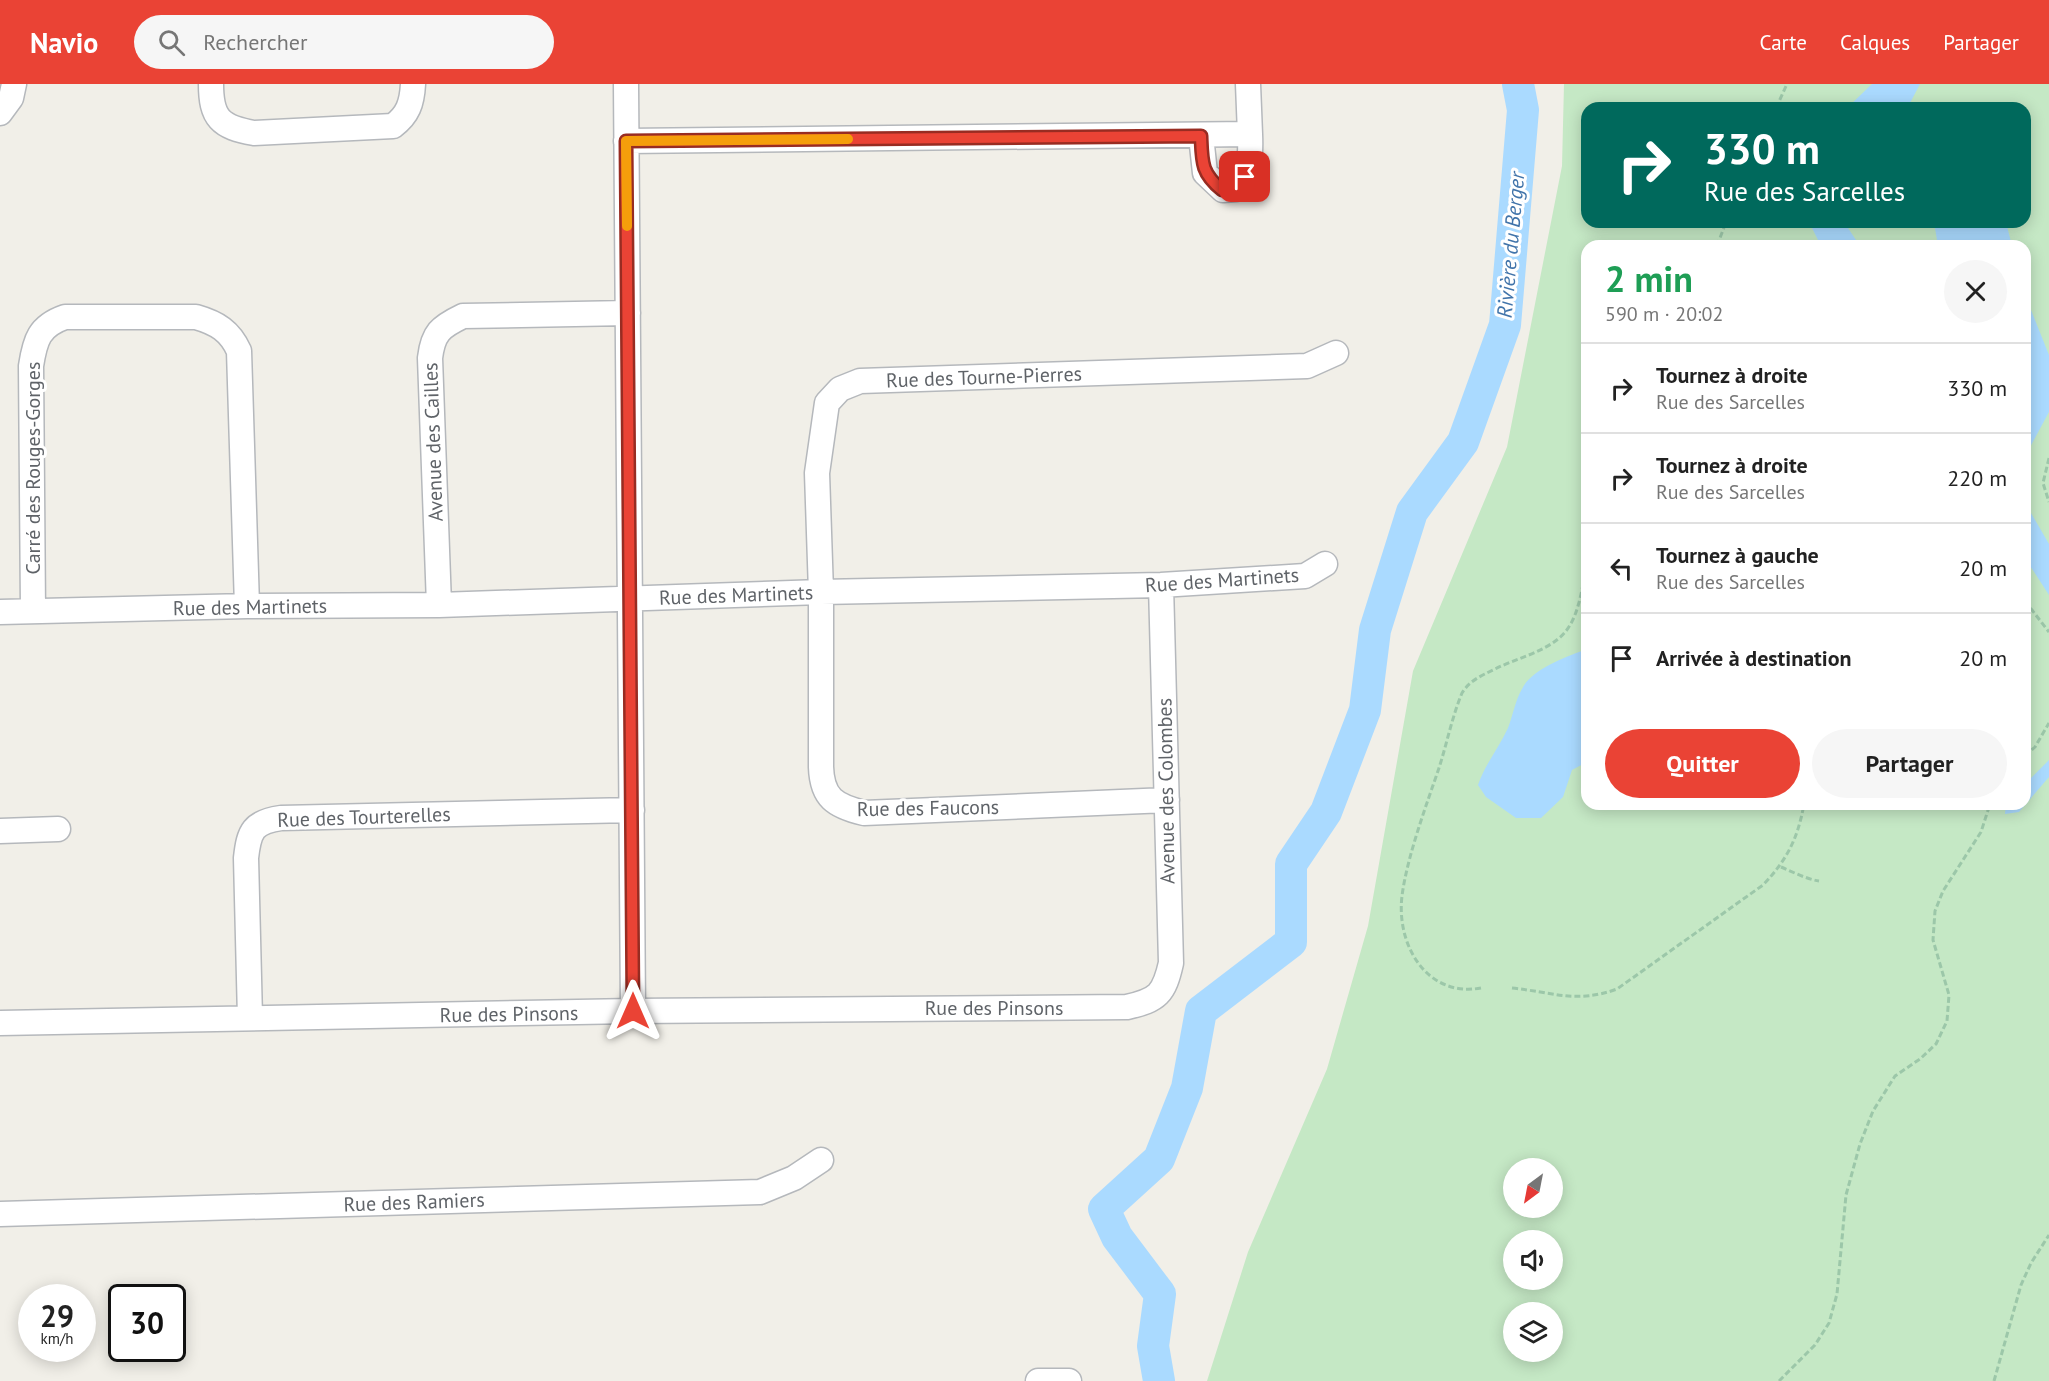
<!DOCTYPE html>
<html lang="fr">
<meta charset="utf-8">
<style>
body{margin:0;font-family:"PT Sans",sans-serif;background:#f6f6f6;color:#222;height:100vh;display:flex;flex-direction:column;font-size:22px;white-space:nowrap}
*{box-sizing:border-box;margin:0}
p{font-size:20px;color:#767676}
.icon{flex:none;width:33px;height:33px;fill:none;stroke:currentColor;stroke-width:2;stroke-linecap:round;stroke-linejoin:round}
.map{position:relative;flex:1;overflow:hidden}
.drawer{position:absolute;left:1581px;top:156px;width:450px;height:570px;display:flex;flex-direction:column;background:#fff;border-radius:18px;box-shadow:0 3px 15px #0003}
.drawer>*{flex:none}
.top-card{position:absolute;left:1581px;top:18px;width:450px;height:126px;border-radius:18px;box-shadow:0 3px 15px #0003;background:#00695c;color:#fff;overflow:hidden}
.needle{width:39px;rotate:212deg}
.tools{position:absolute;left:1503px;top:1074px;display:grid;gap:12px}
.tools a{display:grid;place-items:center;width:60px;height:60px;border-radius:50%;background:#fff;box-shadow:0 3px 15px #0003;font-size:30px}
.speed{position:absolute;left:18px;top:1200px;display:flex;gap:12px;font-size:30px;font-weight:700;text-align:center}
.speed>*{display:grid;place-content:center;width:78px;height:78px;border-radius:50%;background:#fff;box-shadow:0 3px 15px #0003;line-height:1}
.speed small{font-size:15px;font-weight:400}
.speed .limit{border:3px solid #111;border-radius:9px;background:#fff;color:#111}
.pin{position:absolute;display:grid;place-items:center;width:51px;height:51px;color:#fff;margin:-26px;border-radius:12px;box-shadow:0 3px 9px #0006}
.me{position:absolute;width:66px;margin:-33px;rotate:0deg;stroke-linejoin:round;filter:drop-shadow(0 0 4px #0008)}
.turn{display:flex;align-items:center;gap:21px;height:126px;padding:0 24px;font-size:27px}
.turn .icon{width:78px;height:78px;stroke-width:2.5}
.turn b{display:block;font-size:42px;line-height:51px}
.round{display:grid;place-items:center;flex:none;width:63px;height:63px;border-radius:32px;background:#f6f6f6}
.headline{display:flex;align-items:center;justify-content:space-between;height:102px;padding:0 24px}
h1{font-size:36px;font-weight:700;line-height:45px;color:#1e9e55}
.action{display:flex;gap:12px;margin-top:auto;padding:12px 24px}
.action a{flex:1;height:69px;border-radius:36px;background:#ea4335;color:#fff;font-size:24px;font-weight:700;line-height:69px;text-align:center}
.action a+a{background:#f6f6f6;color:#222}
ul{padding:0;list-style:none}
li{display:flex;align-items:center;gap:18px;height:90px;padding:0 24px;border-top:2px solid #e0e0e0}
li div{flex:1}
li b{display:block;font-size:22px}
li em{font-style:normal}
header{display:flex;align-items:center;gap:36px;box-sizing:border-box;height:84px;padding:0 30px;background:#ea4335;color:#fff}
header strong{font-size:28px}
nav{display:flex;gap:33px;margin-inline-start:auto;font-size:21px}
.search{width:420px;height:54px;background:#f6f6f6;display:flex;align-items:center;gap:15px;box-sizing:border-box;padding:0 21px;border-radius:33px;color:#767676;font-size:22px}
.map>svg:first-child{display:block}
.green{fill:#c5e8c5;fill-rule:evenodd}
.water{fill:#aadaff}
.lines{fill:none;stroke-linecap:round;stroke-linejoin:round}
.river{stroke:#aadaff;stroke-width:32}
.minor-casing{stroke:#b5b8bc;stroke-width:27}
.path{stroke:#9cc7a9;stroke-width:3;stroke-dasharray:6 3;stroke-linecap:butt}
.minor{stroke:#fff;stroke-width:24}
.route-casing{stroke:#982c22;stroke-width:15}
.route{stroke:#ea4335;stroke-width:10}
.slow{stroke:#f59e0b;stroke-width:10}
.labels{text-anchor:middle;stroke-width:6;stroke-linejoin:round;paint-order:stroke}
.street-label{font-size:20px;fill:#5f6368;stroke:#fff}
.water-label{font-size:21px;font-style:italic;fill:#4174aa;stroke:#fff}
</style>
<header>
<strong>Navio</strong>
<div class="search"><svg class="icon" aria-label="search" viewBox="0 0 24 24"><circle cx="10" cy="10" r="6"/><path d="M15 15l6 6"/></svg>Rechercher</div>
<nav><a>Carte</a><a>Calques</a><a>Partager</a></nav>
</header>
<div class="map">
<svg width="2049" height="1297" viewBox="0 0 2049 1297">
<rect width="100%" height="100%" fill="#f1efe8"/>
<!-- green -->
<path class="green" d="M1564,0H2049V1297H1207L1248,1168L1327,985L1368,842L1413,587L1507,363L1562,82ZM1587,24H2025V138H1587ZM1587,162H2025V720H1587ZM1514,1084H1552V1124H1514ZM1514,1156H1552V1196H1514ZM1514,1228H1552V1268H1514Z"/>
<!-- water -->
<path class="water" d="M1872,0H1920L1910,19L1913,24H1847Z
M1809,138H1844L1860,162H1821Z
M1934,138H2006L2012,162H1938Z
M2025,211L2049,271V328L2028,367L2025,387Z
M2025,400L2031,429L2049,460V511L2025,474Z
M1587,565V678L1572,686L1563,713L1541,734H1516L1486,713L1478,701C1485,680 1499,664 1508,644C1513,631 1515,617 1522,605C1531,585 1568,572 1587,565Z
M2049,676V693L2019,728L2005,730L2006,720H2025V700Z"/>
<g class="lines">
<!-- river -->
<path class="river" d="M1159,1297L1153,1262L1160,1210L1117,1153L1104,1125L1159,1075L1187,1004L1201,927L1291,858V780L1326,728L1365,626L1375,546L1412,428L1463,358L1505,241L1523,26L1518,0"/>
<defs>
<path id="minor" d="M211,0C211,34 220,43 254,49L393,42C408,31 412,19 413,0
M626,0L633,927
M0,29L11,14L14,0
M1201,52L1205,89L1223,106L1236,105C1250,87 1251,73 1250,50
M626,57L1250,50L1248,0
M439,521L430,274C433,249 440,243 463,232L628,229
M33,527L31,282C35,256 39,242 65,233H196C217,239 230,247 239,267L247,522
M0,528L247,522L439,521L821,508L1161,501L1305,492L1325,480
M1167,716L864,729C835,722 822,714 821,683V508L817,389L827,319L840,305L860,297L1307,282L1336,269
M0,747L58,745
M250,934L246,774C249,747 253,738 281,734L632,726
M0,939L633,927L1127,923C1158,916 1164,910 1171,879L1161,501
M0,1130L760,1108L794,1094L821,1076
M1038,1297H1069"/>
</defs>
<!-- minor casing -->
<use href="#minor" class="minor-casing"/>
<!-- path -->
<path class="path" d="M1776,24L1787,0
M1717,162L1726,138
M2049,374L2043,399L2049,418
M2025,517L2049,548
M2025,672L2035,663L2049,639
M1781,783C1793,788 1806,795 1819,797
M1481,904C1427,914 1396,861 1402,812C1407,773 1426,722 1439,684C1447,659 1452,633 1462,609C1470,596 1481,592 1495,585C1515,575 1541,569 1558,555C1579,539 1581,506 1587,482
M1512,904C1552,908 1576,920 1617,905L1763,801C1787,776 1798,754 1804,720
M1779,1297L1815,1261L1829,1239L1837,1210L1846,1111L1860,1060L1873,1027L1895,992L1920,975L1936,960L1947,937L1949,911L1933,856L1935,827L1943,807L1981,748L1990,720
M1994,1297L2021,1201L2031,1179L2049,1151"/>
<!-- minor -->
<use href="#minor" class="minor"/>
</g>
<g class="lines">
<defs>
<path id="route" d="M633,927L626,57L1201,52C1202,78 1201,89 1222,106L1236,105L1245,93"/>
</defs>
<!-- route casing -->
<use href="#route" class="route-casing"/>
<!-- route -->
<use href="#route" class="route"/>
<!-- slow -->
<path class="slow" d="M627,142L626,57L848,55"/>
</g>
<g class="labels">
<!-- street labels -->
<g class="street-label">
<text transform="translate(984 293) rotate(-2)" y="7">Rue des Tourne-Pierres</text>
<text transform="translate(433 358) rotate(-92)" y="7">Avenue des Cailles</text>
<text transform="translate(33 384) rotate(-90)" y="7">Carré des Rouges-Gorges</text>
<text transform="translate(1222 496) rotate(-4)" y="7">Rue des Martinets</text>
<text transform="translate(736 511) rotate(-2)" y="7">Rue des Martinets</text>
<text transform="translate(250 523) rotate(-1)" y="7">Rue des Martinets</text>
<text transform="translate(1166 707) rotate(-91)" y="7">Avenue des Colombes</text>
<text transform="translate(928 724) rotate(-1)" y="7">Rue des Faucons</text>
<text transform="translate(364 733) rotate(-2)" y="7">Rue des Tourterelles</text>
<text x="994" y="931">Rue des Pinsons</text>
<text transform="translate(509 930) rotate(-1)" y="7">Rue des Pinsons</text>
<text transform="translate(414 1118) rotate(-2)" y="7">Rue des Ramiers</text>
</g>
<!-- water labels -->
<g class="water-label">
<text transform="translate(1511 161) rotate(-85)" y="7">Rivière du Berger</text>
</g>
</g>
</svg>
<div class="tools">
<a><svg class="needle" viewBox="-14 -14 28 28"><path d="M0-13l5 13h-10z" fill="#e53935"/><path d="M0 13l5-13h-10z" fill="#767676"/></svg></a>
<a><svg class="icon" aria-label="sound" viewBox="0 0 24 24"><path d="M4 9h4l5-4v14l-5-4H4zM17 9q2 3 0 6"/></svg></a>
<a><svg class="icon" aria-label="layers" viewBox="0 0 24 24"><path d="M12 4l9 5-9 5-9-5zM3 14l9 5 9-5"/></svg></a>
</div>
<div class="speed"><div>29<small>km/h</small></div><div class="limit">30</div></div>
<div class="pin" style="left:1245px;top:93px;background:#d93025"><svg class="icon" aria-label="arrive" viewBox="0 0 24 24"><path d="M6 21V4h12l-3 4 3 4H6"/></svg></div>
<svg class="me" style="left:633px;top:927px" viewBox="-20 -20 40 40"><path d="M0-17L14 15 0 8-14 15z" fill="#ea4335" stroke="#fff" stroke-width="4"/></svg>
<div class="top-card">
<div class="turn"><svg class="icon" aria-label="right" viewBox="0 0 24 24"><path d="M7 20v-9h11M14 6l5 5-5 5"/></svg><div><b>330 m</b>Rue des Sarcelles</div></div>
</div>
<section class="drawer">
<div class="headline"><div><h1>2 min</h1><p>590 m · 20:02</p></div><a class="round"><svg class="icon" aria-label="close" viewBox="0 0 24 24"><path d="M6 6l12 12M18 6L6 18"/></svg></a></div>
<ul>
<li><svg class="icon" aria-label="right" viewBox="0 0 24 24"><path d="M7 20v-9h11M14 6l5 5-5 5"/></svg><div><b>Tournez à droite</b><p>Rue des Sarcelles</p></div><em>330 m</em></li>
<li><svg class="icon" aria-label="right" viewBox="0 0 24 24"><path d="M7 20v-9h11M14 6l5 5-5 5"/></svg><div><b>Tournez à droite</b><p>Rue des Sarcelles</p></div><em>220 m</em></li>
<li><svg class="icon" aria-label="left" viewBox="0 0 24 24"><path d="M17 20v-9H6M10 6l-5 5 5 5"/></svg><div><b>Tournez à gauche</b><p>Rue des Sarcelles</p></div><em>20 m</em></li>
<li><svg class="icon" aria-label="arrive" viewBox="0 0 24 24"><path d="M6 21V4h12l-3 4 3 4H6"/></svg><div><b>Arrivée à destination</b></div><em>20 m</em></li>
</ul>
<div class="action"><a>Quitter</a><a>Partager</a></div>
</section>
</div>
